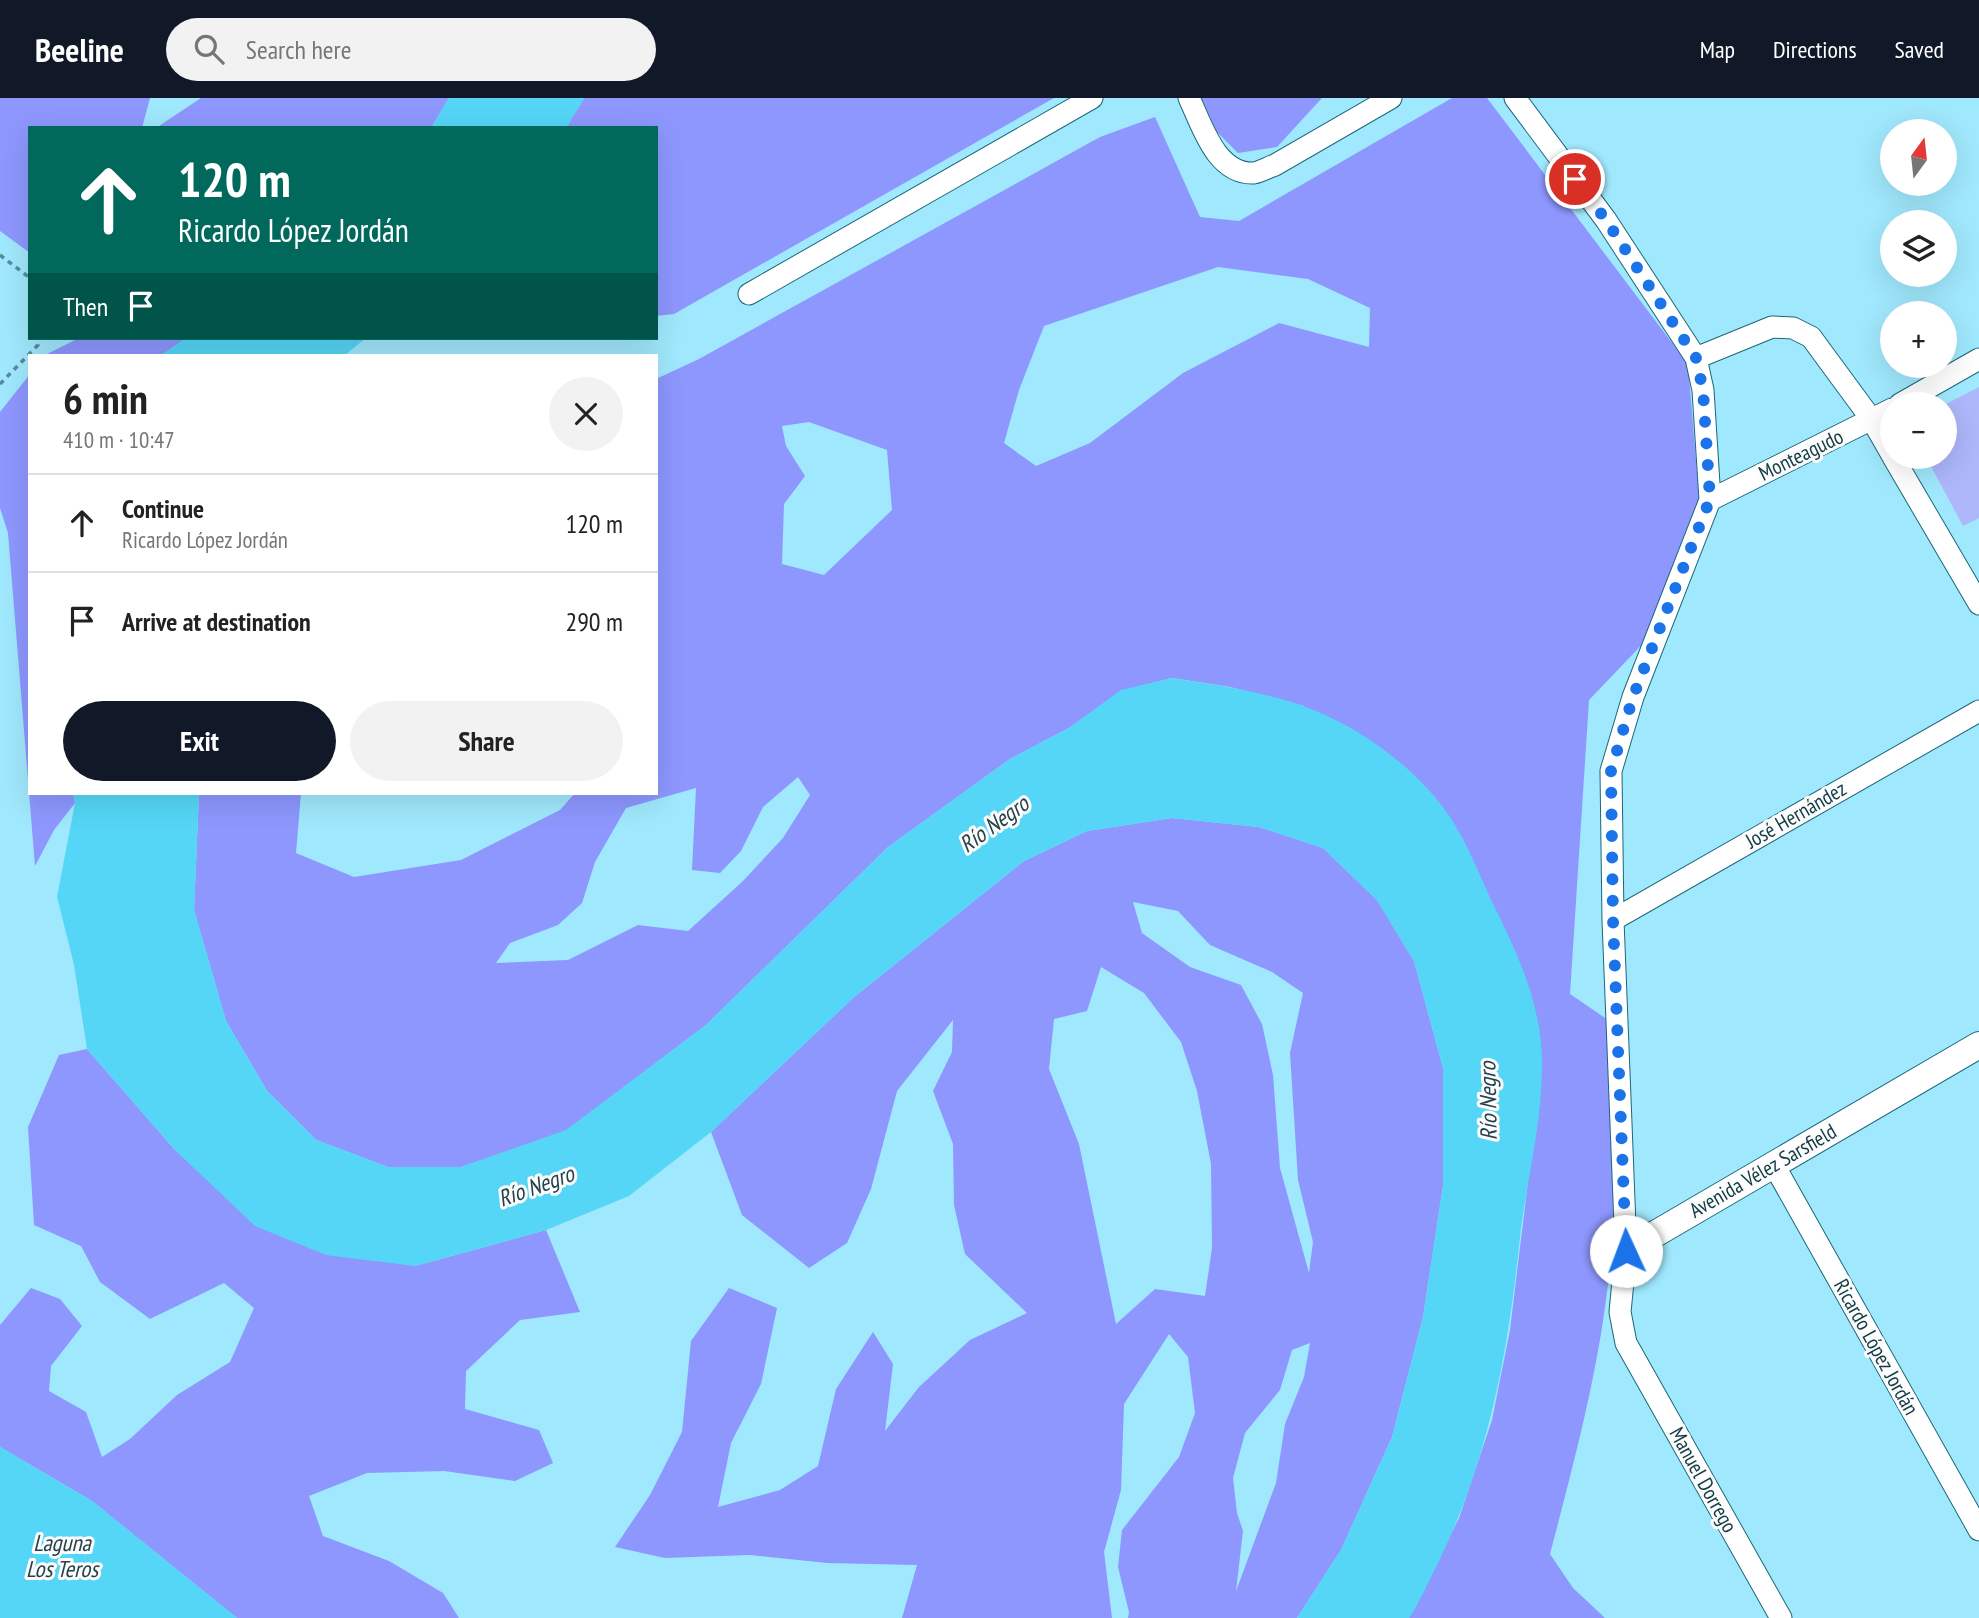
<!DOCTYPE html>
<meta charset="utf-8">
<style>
body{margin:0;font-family:"PT Sans Narrow",sans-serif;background:#f2f2f2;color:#222;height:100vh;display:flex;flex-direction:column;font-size:26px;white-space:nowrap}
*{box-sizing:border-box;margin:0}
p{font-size:23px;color:#767676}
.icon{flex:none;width:38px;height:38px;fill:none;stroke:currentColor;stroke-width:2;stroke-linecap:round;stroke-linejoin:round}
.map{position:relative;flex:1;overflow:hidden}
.drawer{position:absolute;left:28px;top:256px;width:630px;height:441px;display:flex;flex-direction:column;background:#fff;border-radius:0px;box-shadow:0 7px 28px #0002}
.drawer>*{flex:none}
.top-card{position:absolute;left:28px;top:28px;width:630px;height:214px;border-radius:0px;box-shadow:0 7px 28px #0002;background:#00695c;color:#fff;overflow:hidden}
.needle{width:46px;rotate:15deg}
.fabs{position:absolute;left:1880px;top:21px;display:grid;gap:14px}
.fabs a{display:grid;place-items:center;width:77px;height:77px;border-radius:50%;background:#fff;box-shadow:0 7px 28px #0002;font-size:35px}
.pin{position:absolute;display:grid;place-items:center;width:60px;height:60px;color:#fff;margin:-30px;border:4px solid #fff;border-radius:50%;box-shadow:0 2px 7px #0007}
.me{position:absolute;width:77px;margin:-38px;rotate:358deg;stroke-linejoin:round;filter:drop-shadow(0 0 5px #0008)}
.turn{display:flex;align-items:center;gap:24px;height:147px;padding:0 35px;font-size:32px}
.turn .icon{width:91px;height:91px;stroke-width:2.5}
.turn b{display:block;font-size:49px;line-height:60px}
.then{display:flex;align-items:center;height:66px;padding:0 35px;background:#0003;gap:14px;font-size:26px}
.round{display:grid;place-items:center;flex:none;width:74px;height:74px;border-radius:37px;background:#f2f2f2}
.headline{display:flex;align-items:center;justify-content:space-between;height:119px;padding:0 35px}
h1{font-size:42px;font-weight:700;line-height:52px}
.action{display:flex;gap:14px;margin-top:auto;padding:14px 35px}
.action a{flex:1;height:80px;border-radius:42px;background:#111827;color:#fff;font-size:28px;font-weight:700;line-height:80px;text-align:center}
.action a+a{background:#f2f2f2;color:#222}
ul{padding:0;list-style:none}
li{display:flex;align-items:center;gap:21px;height:98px;padding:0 35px;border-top:2px solid #e0e0e0}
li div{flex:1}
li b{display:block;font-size:26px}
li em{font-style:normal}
header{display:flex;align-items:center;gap:42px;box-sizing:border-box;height:98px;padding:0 35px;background:#111827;color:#fff}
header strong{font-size:33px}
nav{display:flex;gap:38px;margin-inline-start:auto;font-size:24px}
.search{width:490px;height:63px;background:#f2f2f2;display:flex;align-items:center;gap:18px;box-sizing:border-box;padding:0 24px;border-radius:38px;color:#767676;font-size:26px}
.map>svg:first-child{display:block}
.green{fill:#adb7fa}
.forest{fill:#8d97fe;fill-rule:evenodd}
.water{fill:#55d6f7}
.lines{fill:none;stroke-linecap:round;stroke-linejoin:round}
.minor-casing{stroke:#1b687a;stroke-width:23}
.tertiary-casing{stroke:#1b687a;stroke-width:28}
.path{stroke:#558c9c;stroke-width:3.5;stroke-dasharray:5 5;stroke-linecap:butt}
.minor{stroke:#fff;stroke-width:21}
.tertiary{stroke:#fff;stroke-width:26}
.route{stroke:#1a73e8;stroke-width:12;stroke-dasharray:0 21.6}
.labels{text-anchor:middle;stroke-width:6;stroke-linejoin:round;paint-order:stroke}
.street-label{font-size:21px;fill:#123b45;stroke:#fcfcfc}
.water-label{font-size:23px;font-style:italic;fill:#254149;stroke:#fcfcfc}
</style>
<header>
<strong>Beeline</strong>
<div class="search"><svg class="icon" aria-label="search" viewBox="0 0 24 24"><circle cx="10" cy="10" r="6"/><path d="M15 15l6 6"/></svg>Search here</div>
<nav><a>Map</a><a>Directions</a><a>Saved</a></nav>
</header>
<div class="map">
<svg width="1979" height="1520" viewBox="0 0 1979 1520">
<rect width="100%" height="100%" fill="#a0e8fd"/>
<!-- green -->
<path class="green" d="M1979,289V420L1963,428L1926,359H1944V307Z"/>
<!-- forest -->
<path class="forest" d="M0,0H150L142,30H30V155L0,133Z
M201,0H449L431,30H156Z
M584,0H1054L674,216L656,218V30H566Z
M1196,0H1322L1277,49L1238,55L1204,21Z
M1452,0H1487L1688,266L1699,399L1655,533L1589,602L1570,896L1614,926C1613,997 1616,1068 1612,1139C1606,1246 1577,1353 1550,1456L1573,1490L1605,1520H1409L1459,1420L1492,1322L1510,1232L1542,968L1304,608L1230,589L1172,580L1121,593L1069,630L1010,661L888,749L706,927L566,1033L461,1069H388L316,1042L267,993L226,923L194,812L199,695H301L296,755L354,779L461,762L560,712L575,695H656V281L699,261L1100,39L1155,19L1200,119L1239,123ZM1218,169L1308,181L1370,210L1369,249L1279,225L1183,275L1090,345L1036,368L1004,345L1019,292L1044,228ZM809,324L887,352L892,412L824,477L782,466L784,406L805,378L786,348L782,328ZM798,679L810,697L783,740L743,783L688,833L638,827L568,862L496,865L510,845L558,827L582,805L595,764L626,710L696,690L692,772L720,775L741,753L763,709Z
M79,240H186L162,257H45Z
M30,276V695H73L75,705L54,732L35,768L8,435L0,410V314Z
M1172,720L1259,729L1323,750L1377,802L1414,863L1443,970V1088L1423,1219L1392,1339L1341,1452L1297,1520H1128L1129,1514L1118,1469L1122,1432L1179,1359L1195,1315L1188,1259L1169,1236L1124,1306L1121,1392L1104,1454L1112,1520H902L917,1467L827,1465L750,1457L665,1460L615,1449L650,1397L682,1334L691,1243L729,1190L777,1210L761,1286L731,1345L718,1409L780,1392L818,1368L836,1291L873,1234L893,1266L885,1333L919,1289L970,1242L1027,1215L965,1156L954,1107L953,1046L933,993L952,954L953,922L897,993L871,1091L847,1145L809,1170L742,1117L711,1034L853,900L1024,763L1087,733ZM1133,804L1178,813L1210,847L1272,874L1303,895L1290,955L1298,1082L1313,1144L1309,1175L1280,1070L1273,977L1262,926L1241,887L1190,869L1142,835ZM1101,869L1144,895L1181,944L1197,993L1211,1066L1212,1150L1205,1198L1155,1191L1116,1226L1079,1046L1049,971L1054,921L1087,913ZM1310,1245L1304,1279L1285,1326L1276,1385L1236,1493L1243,1433L1237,1415L1233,1380L1245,1335L1280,1292L1292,1252Z
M87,951L175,1052L415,1168L546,1132L580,1214L520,1222L466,1273L465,1311L539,1332L553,1365L515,1383L444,1373L367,1375L309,1398L323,1438L389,1463L443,1495L459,1520H237L92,1403L0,1349V1227L31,1190L60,1201L82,1228L51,1268L49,1293L86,1314L102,1359L130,1341L177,1297L230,1264L254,1210L224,1185L150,1221L100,1184L81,1148L34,1127L28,1029L59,957Z"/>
<!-- water -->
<path class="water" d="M449,0H584L566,30H431Z
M186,240H366L345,257H162Z
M1172,580C1215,587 1261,593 1303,608C1359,628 1417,670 1450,719C1468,746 1480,779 1494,808C1519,858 1543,911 1542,969C1542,1029 1525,1088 1519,1148C1507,1260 1488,1361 1439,1463C1429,1482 1421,1502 1409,1520H1297L1341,1452L1392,1339L1423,1219L1443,1088V970L1414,863L1377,802L1323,750L1259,729L1172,720L1087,733L1024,763L853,900L711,1034L629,1098L546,1132L415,1168L326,1157L255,1128L175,1052L87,951L74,867L57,799L75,705L73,695H199L194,812L226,923L267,993L316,1042L388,1069H461L566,1032L706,927L888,749L1010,661L1069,630L1121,592Z
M0,1349L92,1403L237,1520H0Z"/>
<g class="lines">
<defs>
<path id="minor" d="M1189,0C1202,27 1216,77 1254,75C1260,74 1269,69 1275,67L1391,0
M1515,0L1606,122L1696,260L1703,292L1710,402L1633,599L1611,673L1613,822L1626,1153L1620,1214L1626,1245L1781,1520
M749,196L1092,0
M1696,260L1772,229L1793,230L1811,239L1872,322L1892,357
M1900,306L1979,261
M1893,359L1979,506
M1710,402L1892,311
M1613,822L1979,613
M1774,1067L1979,1432"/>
<path id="tertiary" d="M1626,1153L1979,947"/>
</defs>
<!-- minor casing -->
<use href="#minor" class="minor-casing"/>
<!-- tertiary casing -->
<use href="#tertiary" class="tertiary-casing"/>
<!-- path -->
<path class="path" d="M0,157L30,180
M0,286L38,247L37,240"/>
<!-- minor -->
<use href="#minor" class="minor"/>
<!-- tertiary -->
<use href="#tertiary" class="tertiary"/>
</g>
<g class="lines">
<!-- route -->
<path class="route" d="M1575,81L1606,122L1696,260L1703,292L1710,401L1633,599L1611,673L1613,822L1626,1153"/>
</g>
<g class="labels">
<!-- street labels -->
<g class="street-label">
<text transform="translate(1801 357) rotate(-26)" y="7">Monteagudo</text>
<text transform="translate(1796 717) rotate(-30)" y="7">José Hernández</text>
<text transform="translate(1763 1073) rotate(-30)" y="7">Avenida Vélez Sarsfield</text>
<text transform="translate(1876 1249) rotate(61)" y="7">Ricardo López Jordán</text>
<text transform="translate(1703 1382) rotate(61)" y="7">Manuel Dorrego</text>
</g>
<!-- water labels -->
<g class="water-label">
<text transform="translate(994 726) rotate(-36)" y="8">Río Negro</text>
<text transform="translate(1488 1003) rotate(-91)" y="8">Río Negro</text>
<text transform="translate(536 1088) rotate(-20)" y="8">Río Negro</text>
<text x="62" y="1453">Laguna<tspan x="62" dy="26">Los Teros</tspan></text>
</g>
</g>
</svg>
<div class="fabs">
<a><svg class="needle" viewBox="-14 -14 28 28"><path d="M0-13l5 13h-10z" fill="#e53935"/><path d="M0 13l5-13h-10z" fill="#767676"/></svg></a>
<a><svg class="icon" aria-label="layers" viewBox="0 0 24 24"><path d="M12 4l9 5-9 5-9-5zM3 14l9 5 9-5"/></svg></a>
<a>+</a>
<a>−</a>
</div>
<div class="pin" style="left:1575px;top:81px;background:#d93025"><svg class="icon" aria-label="arrive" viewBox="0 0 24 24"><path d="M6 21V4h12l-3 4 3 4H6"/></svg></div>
<svg class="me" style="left:1626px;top:1153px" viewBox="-20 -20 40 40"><circle r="19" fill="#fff"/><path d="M0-13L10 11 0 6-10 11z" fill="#1a73e8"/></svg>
<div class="top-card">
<div class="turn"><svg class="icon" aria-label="ahead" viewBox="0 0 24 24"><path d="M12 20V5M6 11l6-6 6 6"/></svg><div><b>120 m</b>Ricardo López Jordán</div></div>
<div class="then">Then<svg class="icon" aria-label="arrive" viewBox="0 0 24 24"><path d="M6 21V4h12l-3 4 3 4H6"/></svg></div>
</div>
<section class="drawer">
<div class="headline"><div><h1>6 min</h1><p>410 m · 10:47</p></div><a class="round"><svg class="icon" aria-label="close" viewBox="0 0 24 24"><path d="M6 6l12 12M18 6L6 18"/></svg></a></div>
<ul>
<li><svg class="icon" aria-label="ahead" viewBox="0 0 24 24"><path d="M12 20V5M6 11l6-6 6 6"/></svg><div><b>Continue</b><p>Ricardo López Jordán</p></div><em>120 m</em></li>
<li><svg class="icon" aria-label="arrive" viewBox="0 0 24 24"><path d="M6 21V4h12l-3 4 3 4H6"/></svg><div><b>Arrive at destination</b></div><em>290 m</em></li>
</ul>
<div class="action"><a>Exit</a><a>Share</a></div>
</section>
</div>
